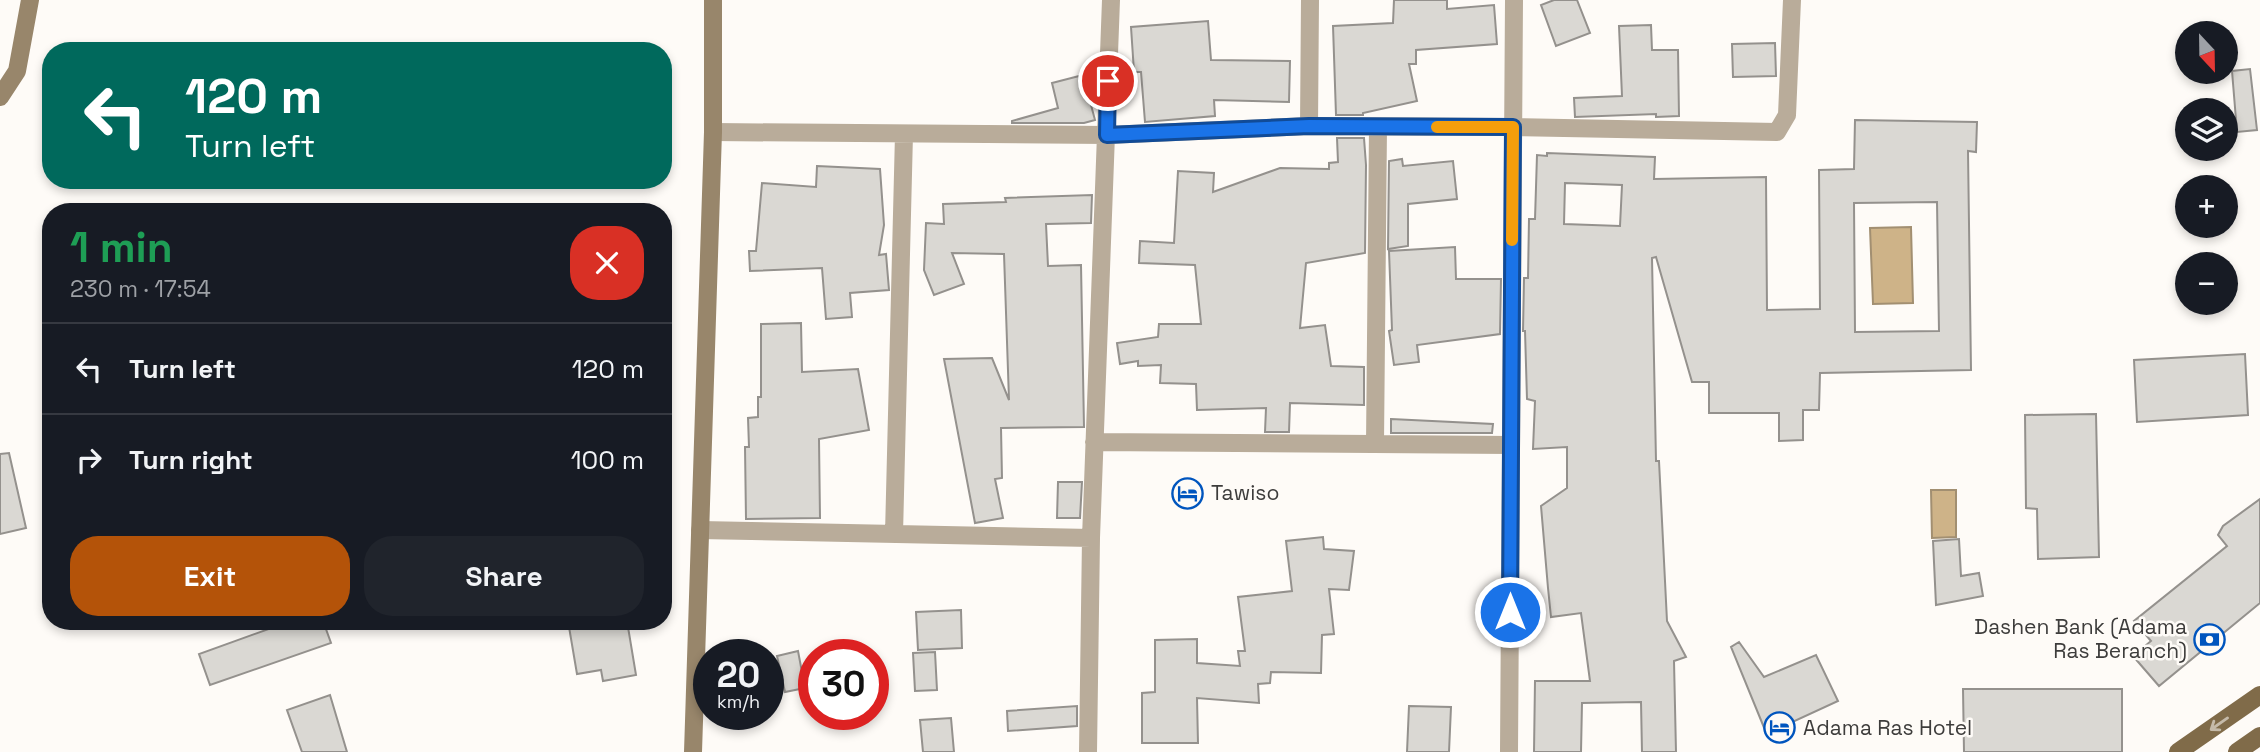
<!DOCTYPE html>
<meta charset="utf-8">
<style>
body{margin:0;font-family:"Space Grotesk",sans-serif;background:#20242c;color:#f1f3f6;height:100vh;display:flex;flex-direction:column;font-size:26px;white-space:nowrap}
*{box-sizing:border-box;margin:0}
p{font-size:23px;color:#9ea1a6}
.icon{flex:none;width:38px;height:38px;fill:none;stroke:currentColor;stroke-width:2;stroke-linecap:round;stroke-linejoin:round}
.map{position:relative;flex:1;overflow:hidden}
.sheet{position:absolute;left:42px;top:203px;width:630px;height:427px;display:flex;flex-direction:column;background:#171b24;border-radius:28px;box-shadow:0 4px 10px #0003}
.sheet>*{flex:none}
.hud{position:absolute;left:42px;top:42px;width:630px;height:147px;border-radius:28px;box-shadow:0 4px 10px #0003;background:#00695c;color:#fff;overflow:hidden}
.needle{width:46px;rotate:158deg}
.fabs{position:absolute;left:2175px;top:21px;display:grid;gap:14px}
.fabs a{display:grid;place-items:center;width:63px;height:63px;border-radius:50%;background:#171b24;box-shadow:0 4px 10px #0003;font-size:35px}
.speed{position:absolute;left:693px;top:639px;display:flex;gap:14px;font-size:35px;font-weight:700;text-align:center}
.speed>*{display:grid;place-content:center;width:91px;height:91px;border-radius:50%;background:#171b24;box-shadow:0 4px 10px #0003;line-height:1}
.speed small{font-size:18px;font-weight:400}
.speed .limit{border:10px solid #d22;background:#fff;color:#111}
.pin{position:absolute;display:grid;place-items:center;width:60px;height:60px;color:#fff;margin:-30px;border:4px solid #fff;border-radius:50%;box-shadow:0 2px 7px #0007}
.me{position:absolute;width:77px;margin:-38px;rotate:0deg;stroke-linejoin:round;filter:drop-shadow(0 0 5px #0008)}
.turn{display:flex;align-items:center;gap:24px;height:147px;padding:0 28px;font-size:32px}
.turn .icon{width:91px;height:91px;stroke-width:2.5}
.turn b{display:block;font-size:49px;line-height:60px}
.round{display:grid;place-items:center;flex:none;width:74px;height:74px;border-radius:28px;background:#20242c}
.overview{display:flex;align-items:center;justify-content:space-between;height:119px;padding:0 28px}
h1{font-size:42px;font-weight:700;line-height:52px;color:#1e9e55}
.action{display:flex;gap:14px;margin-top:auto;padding:14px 28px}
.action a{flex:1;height:80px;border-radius:28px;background:#b45309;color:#fff;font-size:28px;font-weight:700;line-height:80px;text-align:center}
.action a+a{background:#20242c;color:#f1f3f6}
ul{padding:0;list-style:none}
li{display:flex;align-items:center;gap:21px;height:91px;padding:0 28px;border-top:2px solid #363941}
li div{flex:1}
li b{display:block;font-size:26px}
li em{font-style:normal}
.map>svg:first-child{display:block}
.water{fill:#ceb388;stroke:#a28f71;stroke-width:2}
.building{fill:#dad8d3;stroke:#94918d;stroke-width:2;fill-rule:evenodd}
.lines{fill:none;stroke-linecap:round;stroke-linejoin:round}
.street{stroke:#b9ac9a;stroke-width:18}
.secondary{stroke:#98866b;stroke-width:18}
.primary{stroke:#806b49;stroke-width:18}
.oneway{stroke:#c5baa9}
.route-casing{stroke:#114b97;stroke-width:18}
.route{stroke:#1a73e8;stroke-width:12}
.slow{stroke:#f59e0b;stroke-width:12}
.labels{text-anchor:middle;stroke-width:5;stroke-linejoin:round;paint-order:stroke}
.poi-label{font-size:21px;fill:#3d3c3b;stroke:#fefbf7;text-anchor:start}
</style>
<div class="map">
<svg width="2260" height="752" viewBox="0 0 2260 752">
<rect width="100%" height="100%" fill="#fefbf7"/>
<!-- water -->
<path class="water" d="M1911,227L1913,303L1873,304L1870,228Z
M1931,490H1956V537L1932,538Z"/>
<!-- building -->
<path class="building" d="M1394,0H1447V9L1494,5L1497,44L1416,50V64H1409L1417,101L1363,113V115H1336L1333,26L1393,23Z
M1554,0H1577L1590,33L1556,46L1541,5Z
M1208,21L1211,60L1290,61L1289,102L1214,100L1215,116L1145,122L1141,72H1134L1131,27Z
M1651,25L1652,50H1678L1679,116L1656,117V114L1575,117L1574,98L1622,96L1619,26Z
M1775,43L1776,76L1733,77L1732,44Z
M2250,69L2257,130L2237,132L2232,71Z
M1083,75L1095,120L1084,123H1012V121L1058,108L1052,83Z
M1855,120L1977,122L1976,152L1968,151L1971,370L1820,373L1819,410H1803V440L1779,441V413H1709V382H1692L1656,257L1652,258L1656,461H1659L1667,621L1686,657L1674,661L1676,752H1642L1641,702L1582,703L1581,752H1534L1535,681H1590L1581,613L1551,617L1548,588L1541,506L1567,488V447L1533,449L1535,401L1527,399L1525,331H1523L1524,278H1528L1529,219H1535L1537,155L1547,156V153L1655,157L1654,179L1766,177L1767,310L1820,309L1819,170L1854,169ZM1565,183L1622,185L1620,226L1564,224ZM1937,202L1939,331L1855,332L1854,203Z
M1337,138H1364L1366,165L1365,253L1306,263L1300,328L1325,325L1331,366L1364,367V405L1290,403L1289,432H1265L1266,408L1197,410L1196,384L1160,383L1161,365L1138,366V361L1120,364L1117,343L1158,337L1159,324H1201L1195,265L1139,263L1140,241L1174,243L1178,171L1214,173L1213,192L1280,168L1329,169V163L1338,162Z
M1402,159L1403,166L1453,161L1457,199L1408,204V246L1388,249L1389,161Z
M817,166L880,169L884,225L879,255L886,254L889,290L850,293L852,317L826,319L822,268L750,271L749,251H756L762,183L816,187Z
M1092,195L1091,223L1046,224L1048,266L1081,265L1084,427L1001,428L1002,478L995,479L1003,518L975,523L944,359L992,358L1009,400L1004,254L952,253L964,284L934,295L924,270L926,223L944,224L943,204L1006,202L1005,198Z
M1455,247L1456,279H1501L1500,334L1417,345L1419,362L1394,365L1389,331L1392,330L1389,251Z
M801,323L802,372L858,369L869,430L819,439L820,518L746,519L745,447H749L748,418L758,417V397H761V324Z
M2245,354L2248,415L2137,422L2134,360Z
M2096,414L2099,557L2038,559L2037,509L2026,508L2025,415Z
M1391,419L1493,424L1492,433H1391Z
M9,453L26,528L0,534V454Z
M1058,482H1082L1080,518H1057Z
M2260,499V603L2159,686L2133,656L2151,641L2134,621L2227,546L2218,535L2223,526Z
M1323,537L1324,549L1354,551L1349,590L1329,589L1334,634L1322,635L1321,673L1271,672L1270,683L1258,684L1259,703L1197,698L1198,743H1142V693L1155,692V640L1197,639V663L1240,666L1238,651H1245L1238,597L1292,591L1286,541Z
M1959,539L1961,576L1979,573L1983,596L1936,605L1933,541Z
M961,610L962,648L918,650L916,612Z
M291,621H323L331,643L210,685L199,654Z
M568,621H627L636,675L603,681L601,670L577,674Z
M1739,642L1764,677L1816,655L1838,701L1775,730L1773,726L1765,730L1731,647Z
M798,651L805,688L785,692L777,656Z
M935,652L937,690L915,691L913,653Z
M1963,689H2122V752H1964Z
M330,695L347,752H302L287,710Z
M1077,706V726L1008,731L1007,711Z
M1409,706L1451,707L1449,752H1407Z
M951,718L954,752H923L920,720Z"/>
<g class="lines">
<!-- street -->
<path class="street" d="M1309,126L1310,0
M713,132L1107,135L1309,126L1513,127L1777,132L1787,115L1792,0
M1094,442L1511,445
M1375,444L1378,127
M700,530L1091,538
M894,534L904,134
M1088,752L1091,538L1111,0
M1509,752L1514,0"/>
<!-- secondary -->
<path class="secondary" d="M0,97L17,71L30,0
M693,752L713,132V0"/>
<!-- primary -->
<path class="primary" d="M2178,752L2260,695
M2237,752L2260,736"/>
</g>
<!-- one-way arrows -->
<defs><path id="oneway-shaft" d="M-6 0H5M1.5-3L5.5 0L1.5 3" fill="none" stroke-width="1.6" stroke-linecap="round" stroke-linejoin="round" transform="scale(1.75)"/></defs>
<use class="oneway" href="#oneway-shaft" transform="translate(2219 724) rotate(145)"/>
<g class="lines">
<defs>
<path id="route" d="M1108,81L1107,135L1309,126L1513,127L1510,612"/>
</defs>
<!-- route casing -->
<use href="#route" class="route-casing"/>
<!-- route -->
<use href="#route" class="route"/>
<!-- slow -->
<path class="slow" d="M1437,127H1513L1512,240"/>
</g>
<!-- icons -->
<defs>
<symbol id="hotel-ring" viewBox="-11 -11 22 22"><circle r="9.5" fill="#fefbf7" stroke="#0055be" stroke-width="1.5"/><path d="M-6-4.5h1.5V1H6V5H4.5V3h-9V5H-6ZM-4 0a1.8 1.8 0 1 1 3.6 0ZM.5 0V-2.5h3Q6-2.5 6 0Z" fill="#0055be"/></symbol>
<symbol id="bank-ring" viewBox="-11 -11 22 22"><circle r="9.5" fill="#fefbf7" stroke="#0055be" stroke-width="1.5"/><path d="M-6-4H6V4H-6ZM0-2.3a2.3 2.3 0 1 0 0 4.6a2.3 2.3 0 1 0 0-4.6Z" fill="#0055be"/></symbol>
</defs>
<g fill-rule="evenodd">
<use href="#hotel-ring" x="1170" y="476" width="35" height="35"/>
<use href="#bank-ring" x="2192" y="622" width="35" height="35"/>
<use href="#hotel-ring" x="1762" y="710" width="35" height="35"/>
</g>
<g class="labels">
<!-- poi labels -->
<g class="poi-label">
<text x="1211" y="500">Tawiso</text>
<text x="2187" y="634" text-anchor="end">Dashen Bank (Adama<tspan x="2187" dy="24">Ras Beranch)</tspan></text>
<text x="1803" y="735">Adama Ras Hotel</text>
</g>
</g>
</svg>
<div class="fabs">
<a><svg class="needle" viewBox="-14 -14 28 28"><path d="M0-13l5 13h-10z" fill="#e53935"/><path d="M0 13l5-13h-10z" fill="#9ea1a6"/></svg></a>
<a><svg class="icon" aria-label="layers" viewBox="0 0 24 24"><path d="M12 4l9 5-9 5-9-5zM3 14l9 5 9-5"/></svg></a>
<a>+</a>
<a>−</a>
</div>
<div class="speed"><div>20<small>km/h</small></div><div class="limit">30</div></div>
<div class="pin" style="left:1108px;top:81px;background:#d93025"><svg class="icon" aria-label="arrive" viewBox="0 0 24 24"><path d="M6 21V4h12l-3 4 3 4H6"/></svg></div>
<svg class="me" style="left:1510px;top:612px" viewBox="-20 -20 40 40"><circle r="17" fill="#1a73e8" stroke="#fff" stroke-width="3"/><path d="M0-11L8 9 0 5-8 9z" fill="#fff"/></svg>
<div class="hud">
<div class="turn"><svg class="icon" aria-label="left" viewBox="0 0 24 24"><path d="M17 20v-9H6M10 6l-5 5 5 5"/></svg><div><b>120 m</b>Turn left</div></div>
</div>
<section class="sheet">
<div class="overview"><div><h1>1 min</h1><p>230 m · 17:54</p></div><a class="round" style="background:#d93025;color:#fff"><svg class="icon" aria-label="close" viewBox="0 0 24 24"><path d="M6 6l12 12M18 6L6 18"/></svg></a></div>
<ul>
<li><svg class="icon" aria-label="left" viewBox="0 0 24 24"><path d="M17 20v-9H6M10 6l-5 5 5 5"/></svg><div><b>Turn left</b></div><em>120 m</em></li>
<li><svg class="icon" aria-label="right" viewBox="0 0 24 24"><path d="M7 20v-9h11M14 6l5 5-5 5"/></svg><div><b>Turn right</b></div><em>100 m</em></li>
</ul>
<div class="action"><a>Exit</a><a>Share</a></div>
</section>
</div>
